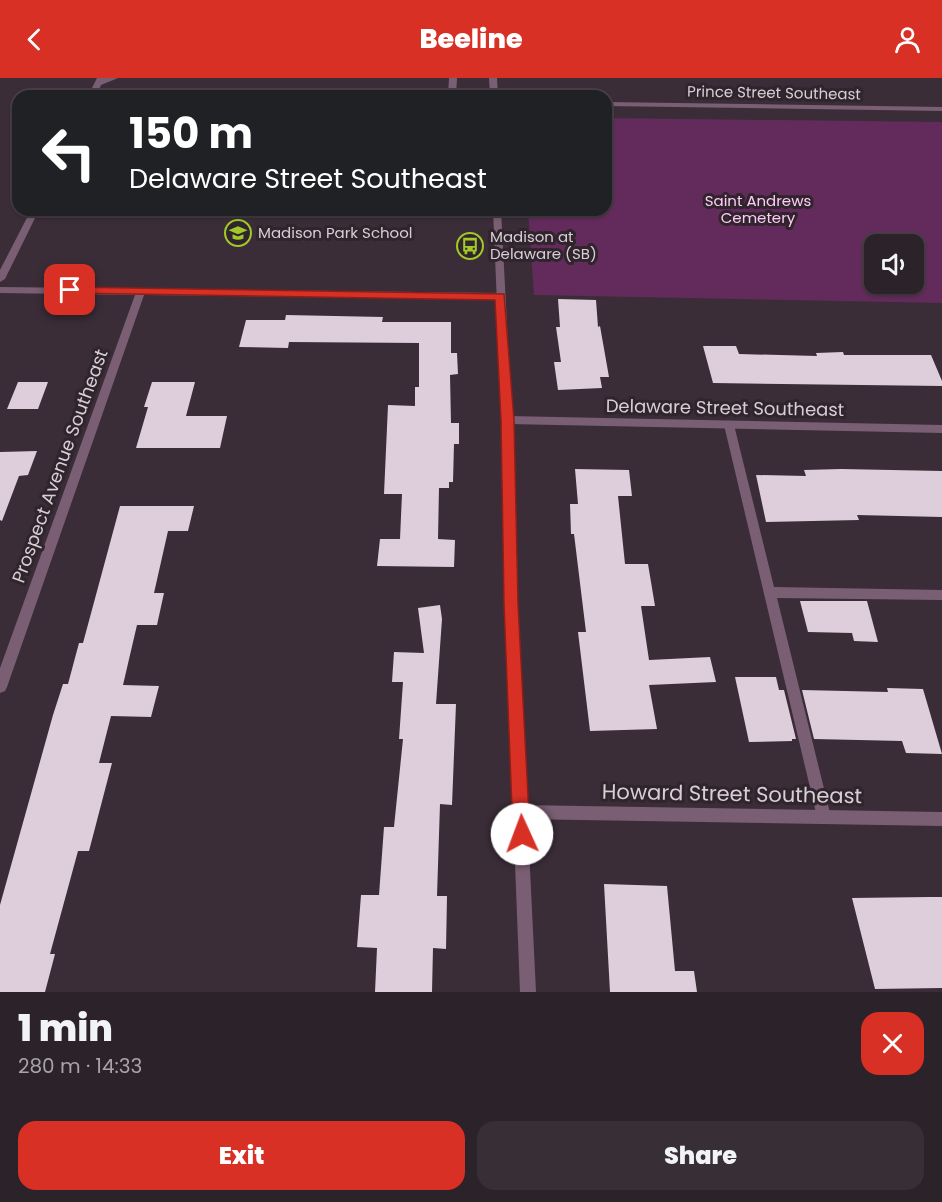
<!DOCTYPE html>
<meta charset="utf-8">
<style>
body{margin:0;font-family:Poppins,sans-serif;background:#382f36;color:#f1f3f6;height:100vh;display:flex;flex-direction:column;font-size:22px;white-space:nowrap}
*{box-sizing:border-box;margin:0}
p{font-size:20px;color:#a6a4a8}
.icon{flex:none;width:33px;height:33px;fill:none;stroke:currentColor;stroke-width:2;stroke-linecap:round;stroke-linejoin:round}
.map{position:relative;height:914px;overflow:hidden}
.side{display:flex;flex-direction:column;background:#2c222a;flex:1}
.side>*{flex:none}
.banner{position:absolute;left:12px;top:12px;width:600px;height:126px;border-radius:18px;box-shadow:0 2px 4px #0004,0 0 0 2px #483f47;background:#202124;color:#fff;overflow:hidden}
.buttons{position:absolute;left:864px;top:156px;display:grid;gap:12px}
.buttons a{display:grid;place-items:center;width:60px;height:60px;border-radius:12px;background:#2c222a;box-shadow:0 2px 4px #0004,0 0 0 2px #483f47;font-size:30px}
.pin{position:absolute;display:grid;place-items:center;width:51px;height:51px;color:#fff;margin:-26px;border-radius:12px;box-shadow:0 3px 9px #0006}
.me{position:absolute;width:66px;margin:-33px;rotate:358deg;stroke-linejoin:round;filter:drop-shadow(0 0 4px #0008)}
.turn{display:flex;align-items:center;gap:21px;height:126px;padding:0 18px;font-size:27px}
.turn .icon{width:78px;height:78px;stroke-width:2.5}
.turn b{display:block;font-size:42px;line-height:51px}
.round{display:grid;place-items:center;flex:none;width:63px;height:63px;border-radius:18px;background:#382f36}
.overview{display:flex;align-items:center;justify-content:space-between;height:102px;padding:0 18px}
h1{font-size:36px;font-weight:800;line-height:45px}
.button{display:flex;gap:12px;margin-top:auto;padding:12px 18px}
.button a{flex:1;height:69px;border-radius:18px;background:#d93025;color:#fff;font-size:24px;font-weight:800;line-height:69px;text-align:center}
.button a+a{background:#382f36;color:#f1f3f6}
header{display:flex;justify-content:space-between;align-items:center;height:78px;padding:0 18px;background:#d93025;color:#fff;font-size:27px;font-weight:800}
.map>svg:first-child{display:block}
.green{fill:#622b5b;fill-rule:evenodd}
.building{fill:#decdda}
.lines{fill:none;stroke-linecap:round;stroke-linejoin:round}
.service{fill:#7a5f74;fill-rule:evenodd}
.minor{fill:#7a5f74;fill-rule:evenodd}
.tertiary{fill:#7a5f74;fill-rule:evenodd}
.route{fill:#d93025;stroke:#8d1f18;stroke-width:1.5}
.labels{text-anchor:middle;stroke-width:6;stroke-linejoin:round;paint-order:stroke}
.far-street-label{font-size:15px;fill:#d7cfd5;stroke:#30242d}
.far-park-label{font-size:15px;fill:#ffcbf5;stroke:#30242d}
.far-poi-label{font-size:15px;fill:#d7cfd5;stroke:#30242d;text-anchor:start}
.street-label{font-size:18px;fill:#d7cfd5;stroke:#30242d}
.near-street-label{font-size:21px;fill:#d7cfd5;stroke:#30242d}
</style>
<header><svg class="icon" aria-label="back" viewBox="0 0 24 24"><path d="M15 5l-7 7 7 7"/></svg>Beeline<svg class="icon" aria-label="person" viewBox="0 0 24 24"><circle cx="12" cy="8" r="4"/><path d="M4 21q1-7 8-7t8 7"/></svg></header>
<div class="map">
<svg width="942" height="914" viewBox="0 0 942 914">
<rect width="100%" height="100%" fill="#3a2d38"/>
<!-- green -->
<path class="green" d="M606,40L942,44V225L534,217L528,132H606ZM874,166H914V206H874Z"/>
<!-- building -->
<path class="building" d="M558,221L596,222L598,249L600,248L609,299H600L602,310L558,312L554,284H561L556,249H560Z
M286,237L383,239L382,244H451V275H457L458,296L450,297L451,345H459V366H454L453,404H449V410H439L438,461L455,462L454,489L377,488L380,461H400L402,416H384L388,327L415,328V309H419V265L289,264L288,270L239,269L246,242H285Z
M703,268H736L739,276L817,278L816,275L843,274L844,277H931L942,303V308L713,305Z
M18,304H48L38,331H7Z
M152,304H195L186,338H227L220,370H136L148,329H144Z
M37,373L28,397L19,398L2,443L0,442V374Z
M575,391L629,392L632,418H618L625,486H648L655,528H641L649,582L710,579L716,604L649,607L657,651L590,653L578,554H586L574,456H571L570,426H578Z
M841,391L942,393V439L857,437L859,442L766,444L756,397L806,398L804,392Z
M120,428H194L188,453H168L154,515H164L157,547H137L123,607L159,608L151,639L111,638L99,685H112L89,773H78L50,876H55L45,914H0V827L53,637L63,606H68L79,565H83Z
M800,523H867L878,564L854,563L852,555L808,554Z
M440,527L442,541L436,626H456L452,727L440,726L437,818H447L446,871L433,870L432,914H375L377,870L357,869L361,817H379L384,749H394L403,661H399L403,604H392L394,574L424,575L418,530Z
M735,599H776L779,612H784L796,661H792V663L749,664Z
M887,610L923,611L942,676L906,675L902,663L814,661L802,612L888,614Z
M604,806L667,808L675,893H694L697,914H610Z
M929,819H942V910L875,911L852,820Z"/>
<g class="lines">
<!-- service -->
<path class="service" d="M97,0H118L101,7L96,18H88Z
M449,0H457L456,18H448Z
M31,132H39L5,201L0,204V192Z
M729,343L734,347L774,509L942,512V522L777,520L831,739L829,744L824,746L819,744L817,739L724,347Z"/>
<!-- minor -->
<path class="minor" d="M606,24L942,29V33L606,28Z
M0,209L501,215L506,218L501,221L144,217L7,609L5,613L0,615V590L135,217L0,215Z
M507,338L942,347V355L507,346L502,342Z
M521,727L942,734V748L521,741L516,739L514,734L516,729Z"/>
<!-- tertiary -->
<path class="tertiary" d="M489,0H497L498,18H490Z
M493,132H501L512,342L517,526L536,914H520L505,526L502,342Z"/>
</g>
<!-- route -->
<path class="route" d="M70,209L504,216L514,342L518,526L530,756L528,762L522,765L516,762L513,756L504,526L501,342L495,222L67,215V210Z"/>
<!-- icons -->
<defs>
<symbol id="school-ring" viewBox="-11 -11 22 22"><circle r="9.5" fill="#30242d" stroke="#a2c928" stroke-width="1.5"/><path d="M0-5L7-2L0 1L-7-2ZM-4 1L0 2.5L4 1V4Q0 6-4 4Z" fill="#a2c928"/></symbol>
<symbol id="bus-ring" viewBox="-11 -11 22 22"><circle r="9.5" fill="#30242d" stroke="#a2c928" stroke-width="1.5"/><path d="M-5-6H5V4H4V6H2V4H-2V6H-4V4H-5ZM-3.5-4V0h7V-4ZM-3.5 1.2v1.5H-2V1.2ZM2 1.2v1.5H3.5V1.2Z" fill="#a2c928"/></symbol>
</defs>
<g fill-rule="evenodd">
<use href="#school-ring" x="223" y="140" width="30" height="30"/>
<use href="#bus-ring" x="455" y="153" width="30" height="30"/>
</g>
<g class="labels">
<!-- far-street labels -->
<g class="far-street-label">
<text transform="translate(774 15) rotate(1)" y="5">Prince Street Southeast</text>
</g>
<!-- far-park labels -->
<g class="far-park-label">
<text x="758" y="128">Saint Andrews<tspan x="758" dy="17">Cemetery</tspan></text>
</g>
<!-- far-poi labels -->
<g class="far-poi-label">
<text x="258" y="160">Madison Park School</text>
<text x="490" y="164">Madison at<tspan x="490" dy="17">Delaware (SB)</tspan></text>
</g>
<!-- street labels -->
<g class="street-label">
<text transform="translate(725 330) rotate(1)" y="6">Delaware Street Southeast</text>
<text transform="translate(60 388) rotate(-70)" y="6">Prospect Avenue Southeast</text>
</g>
<!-- near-street labels -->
<g class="near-street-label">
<text transform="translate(732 716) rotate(1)" y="7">Howard Street Southeast</text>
</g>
</g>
</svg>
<div class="buttons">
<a><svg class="icon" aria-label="sound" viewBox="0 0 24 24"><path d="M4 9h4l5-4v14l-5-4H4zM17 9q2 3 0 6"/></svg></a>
</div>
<div class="pin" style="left:70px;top:212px;background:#d93025"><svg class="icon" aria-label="arrive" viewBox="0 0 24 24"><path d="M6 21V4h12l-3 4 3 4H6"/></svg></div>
<svg class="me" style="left:522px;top:756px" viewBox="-20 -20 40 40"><circle r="19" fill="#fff"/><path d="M0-13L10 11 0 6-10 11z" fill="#d93025"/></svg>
<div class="banner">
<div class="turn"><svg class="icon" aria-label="left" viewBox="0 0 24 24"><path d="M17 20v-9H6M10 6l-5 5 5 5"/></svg><div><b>150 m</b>Delaware Street Southeast</div></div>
</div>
</div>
<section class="side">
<div class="overview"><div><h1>1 min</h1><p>280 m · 14:33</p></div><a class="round" style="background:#d93025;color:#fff"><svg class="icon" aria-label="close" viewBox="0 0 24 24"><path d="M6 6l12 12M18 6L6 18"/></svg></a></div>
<div class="button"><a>Exit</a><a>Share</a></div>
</section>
